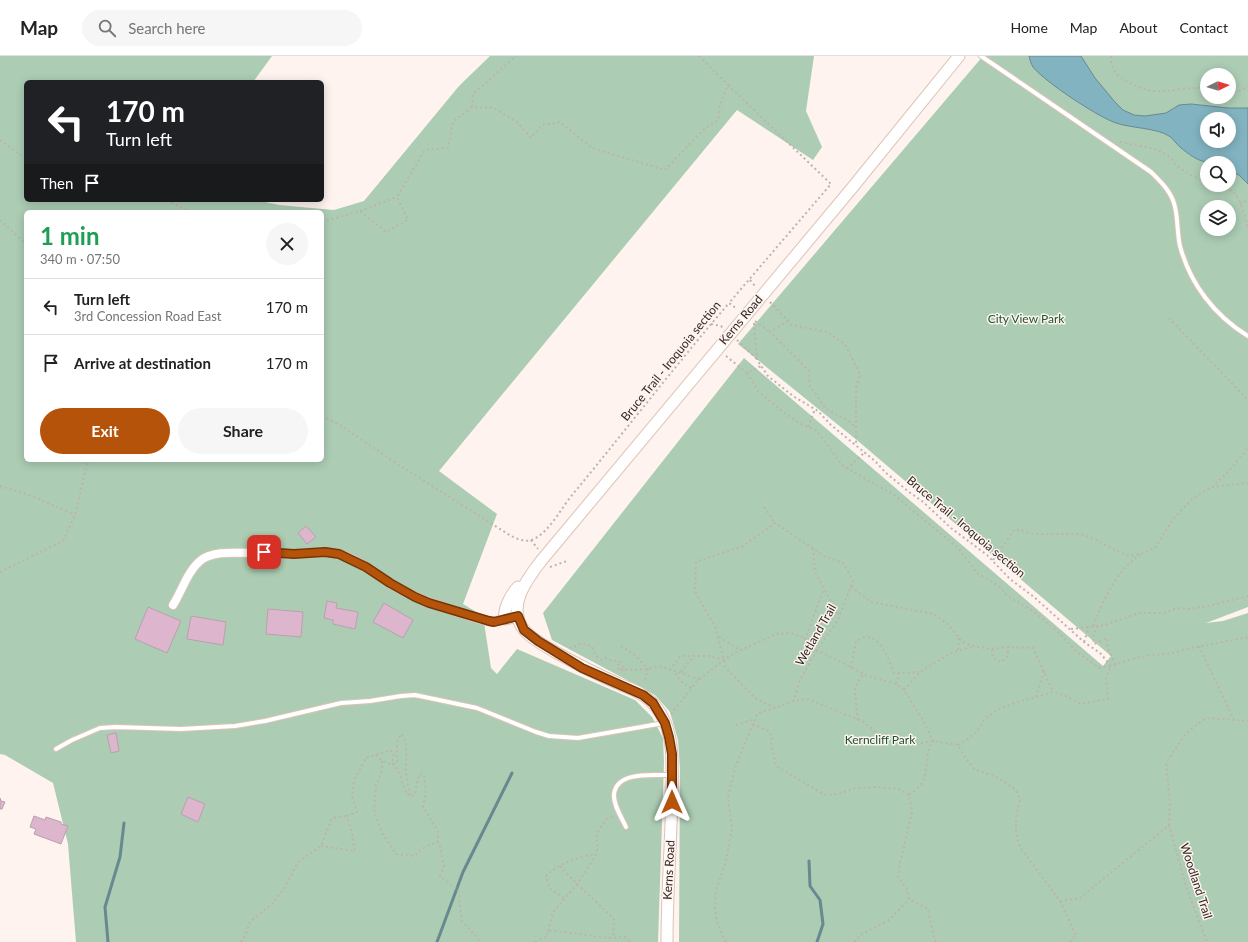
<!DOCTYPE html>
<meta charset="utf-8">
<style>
body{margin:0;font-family:Lato,sans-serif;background:#f6f6f6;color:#222;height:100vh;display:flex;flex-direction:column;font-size:15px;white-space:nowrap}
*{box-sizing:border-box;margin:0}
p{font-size:13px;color:#767676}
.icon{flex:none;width:22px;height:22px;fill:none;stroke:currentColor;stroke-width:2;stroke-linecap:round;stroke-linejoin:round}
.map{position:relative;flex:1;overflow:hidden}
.side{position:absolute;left:24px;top:154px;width:300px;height:252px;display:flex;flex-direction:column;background:#fff;border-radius:6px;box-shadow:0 2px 10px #0003}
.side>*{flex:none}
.hud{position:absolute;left:24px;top:24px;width:300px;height:122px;border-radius:6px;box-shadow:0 2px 10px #0003;background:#202124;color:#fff;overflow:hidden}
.needle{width:26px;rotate:85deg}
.tools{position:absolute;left:1200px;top:12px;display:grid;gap:8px}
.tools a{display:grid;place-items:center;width:36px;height:36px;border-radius:50%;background:#fff;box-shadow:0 2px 10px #0003;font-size:20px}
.pin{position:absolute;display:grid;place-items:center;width:34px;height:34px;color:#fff;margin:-17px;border-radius:8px;box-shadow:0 2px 6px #0006}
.me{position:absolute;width:44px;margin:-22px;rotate:0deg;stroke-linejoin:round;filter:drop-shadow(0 0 3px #0008)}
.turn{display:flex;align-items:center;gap:14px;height:84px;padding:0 16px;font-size:18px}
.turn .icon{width:52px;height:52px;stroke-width:2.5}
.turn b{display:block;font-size:28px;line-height:34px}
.then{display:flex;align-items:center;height:38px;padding:0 16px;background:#0003;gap:8px;font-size:15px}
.round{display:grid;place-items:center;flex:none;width:42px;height:42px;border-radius:21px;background:#f6f6f6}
.head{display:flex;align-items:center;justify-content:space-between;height:68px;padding:0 16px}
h1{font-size:24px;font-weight:700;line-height:30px;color:#1e9e55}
.primary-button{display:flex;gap:8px;margin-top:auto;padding:8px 16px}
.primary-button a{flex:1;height:46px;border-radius:24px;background:#b45309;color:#fff;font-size:16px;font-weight:700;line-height:46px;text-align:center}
.primary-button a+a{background:#f6f6f6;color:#222}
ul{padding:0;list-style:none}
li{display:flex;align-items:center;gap:12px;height:56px;padding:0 16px;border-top:1px solid #e0e0e0}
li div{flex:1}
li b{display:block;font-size:15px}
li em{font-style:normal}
header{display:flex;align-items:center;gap:24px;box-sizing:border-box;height:56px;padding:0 20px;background:#fff;border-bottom:1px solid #e0e0e0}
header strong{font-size:19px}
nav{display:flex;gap:22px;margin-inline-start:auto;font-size:14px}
.search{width:280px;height:36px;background:#f6f6f6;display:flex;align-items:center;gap:10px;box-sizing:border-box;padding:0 14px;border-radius:22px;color:#767676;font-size:15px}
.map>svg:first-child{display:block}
.green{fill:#acccb4;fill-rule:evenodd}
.water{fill:#82b3c0;stroke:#698991;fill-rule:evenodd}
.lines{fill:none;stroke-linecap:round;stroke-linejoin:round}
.stream{stroke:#698991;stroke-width:3}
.building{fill:#ddb6cd;stroke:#b8a1ae}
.lane-casing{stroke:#dcc3b6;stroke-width:6}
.street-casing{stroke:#dcc3b6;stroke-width:10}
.secondary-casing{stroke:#dcc3b6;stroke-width:13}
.path{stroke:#bdb3ae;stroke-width:2;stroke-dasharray:2 3;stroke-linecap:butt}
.lane{stroke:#fff;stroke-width:4}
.street{stroke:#fff;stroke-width:8}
.secondary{stroke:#fff;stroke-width:11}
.route-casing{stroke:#753606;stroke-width:10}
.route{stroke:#b45309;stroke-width:7}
.labels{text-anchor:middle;stroke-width:3;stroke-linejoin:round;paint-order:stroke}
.park-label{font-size:12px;fill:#1b5430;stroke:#fef3ee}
.street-label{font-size:12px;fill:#302722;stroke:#fef3ee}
</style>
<header>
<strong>Map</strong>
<div class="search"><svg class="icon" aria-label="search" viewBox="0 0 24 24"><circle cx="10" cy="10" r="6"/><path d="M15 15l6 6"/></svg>Search here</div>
<nav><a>Home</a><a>Map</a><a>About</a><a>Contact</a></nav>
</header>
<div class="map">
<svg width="1248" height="886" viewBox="0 0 1248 886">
<rect width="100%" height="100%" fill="#fef3ee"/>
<!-- green -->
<path class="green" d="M0,0H272L253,26H26V144H256L279,149L334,154L364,145L459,30L490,0H814L806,55L822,91L813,104L737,54L439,415L497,458L463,548L483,560L491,612L497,618L517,593L635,644L652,661L663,682L664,706L658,886H76L68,788L53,727L5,699L0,698ZM26,156H322V404H26Z
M983,0H1248V551L1206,567L1223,565L1248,557V886H679L680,712L678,684L670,656L655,639L552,584L543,557L744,302L1103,610L1111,600L858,385L738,288ZM1207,19H1229V41H1207ZM1207,63H1229V85H1207ZM1207,107H1229V129H1207ZM1207,151H1229V173H1207Z"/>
<!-- water -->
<path class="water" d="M1029,0H1081L1095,22L1115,46L1123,54L1134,59L1145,60L1166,57L1179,49L1191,48L1228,52H1248V128L1239,119L1229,115V107C1204,107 1199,107 1180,91C1176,88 1173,82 1169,80C1157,72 1130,72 1116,67C1098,61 1045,26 1033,11C1031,8 1030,4 1029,0ZM1207,63H1229V85H1207Z"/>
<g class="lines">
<!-- stream -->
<path class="stream" d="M809,805L810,830L820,844L823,868L817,886
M108,886L105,851L120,801L124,767
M437,886L463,816L512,717"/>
</g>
<!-- building -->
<path class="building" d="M306,470L316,481L307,488L298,477Z
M327,545L337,547L336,552L358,556L355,573L333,568V564L324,562Z
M384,547L413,564L403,582L373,566Z
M148,551L181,565L167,597L135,583Z
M268,553L303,556L301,581L266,578Z
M191,560L226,566L223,589L187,583Z
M116,677L119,695L111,697L107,679Z
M188,741L205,748L198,766L181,758Z
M0,742L1,745L5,746L2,753H0Z
M34,760L45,764L46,761L61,766V768L68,770L61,788L34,778L36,773L30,771Z"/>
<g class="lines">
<defs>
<path id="lane" d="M981,0L1151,116C1161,126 1172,136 1175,151C1178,163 1177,177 1180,190C1190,228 1215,260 1248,280
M56,693L72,684L100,672L115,671L181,673L235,670L265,665L341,647L370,645L401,640L415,639L477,652L536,676L549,680L578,682L664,667
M626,771C622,762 613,749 614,738C617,714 655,720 671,719"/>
<path id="street" d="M173,549C182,535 187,516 200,505C213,494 237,497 253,497C268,496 282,498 296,498C310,497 324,495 338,498C358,503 374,517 391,528C414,542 439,550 464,558C472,561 482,565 490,565C495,566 500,564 505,563"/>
<path id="secondary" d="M518,560L505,563C503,553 511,538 518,531
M667,886C667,836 671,787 672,737C672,714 674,687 665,666C660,655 654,646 644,640C637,634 625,631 617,627C596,618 577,608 557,597C547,591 533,584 525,575C505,552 527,523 541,505L852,132L959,0"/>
</defs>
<!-- lane casing -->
<use href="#lane" class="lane-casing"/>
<!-- street casing -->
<use href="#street" class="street-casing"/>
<!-- secondary casing -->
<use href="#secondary" class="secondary-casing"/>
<!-- path -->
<path class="path" d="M699,0L728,29
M1111,0C1110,9 1115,19 1123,23C1158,45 1172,30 1207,32
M1229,36H1237L1248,31
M472,51L473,38L516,0
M0,84L26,103
M1120,86L1156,93L1170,101L1177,110L1190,119L1207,126
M1215,129C1220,131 1226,132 1230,134C1242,141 1244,161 1248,172
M167,144L190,156
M1240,148L1248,144
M360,155L397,141
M0,164L26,188
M322,166L360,155L386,176L408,164L397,141L425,94L448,92L453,66L472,51L494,52L518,67L531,82L542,69L560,66L592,92L665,114L703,74L718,64L720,48L728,29L831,128L729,247
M750,224L756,231
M770,246L792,269L827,276L845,288L860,318L856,332V389
M1169,262L1248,344
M755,265L770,276
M788,265L770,276L809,315L810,330L826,353L848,364L856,372
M754,267L757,304L768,320L793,340L818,355L831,369L875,405L885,416L909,436L922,445L951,472L987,499L1010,523L1034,541L1084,586L1100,597L1111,610L1132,603L1150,599L1168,598L1192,592L1248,581
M711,268L721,270L723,272
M737,284L757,303
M726,300L747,317L761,310
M747,317L758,335L778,352L799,367L817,375L843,410L894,439L958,492L978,518L999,530L1006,539L1033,555L1058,576L1076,595L1099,612L1111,610
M322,360L340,369L399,409L511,480C518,483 526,487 534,483C551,474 561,452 573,438C625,375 675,310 729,247L737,253
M808,371L815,353
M847,413L865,396
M0,430L32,440L75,459
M1212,431L1229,415L1248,392
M764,451L775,467
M531,484L538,493
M813,492L815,516L839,560
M993,504L1015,473L1034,478H1080L1095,483L1117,495L1129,500L1141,498L1155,492L1173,463L1192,443L1211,431L1248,427
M550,511L567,505
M0,516L63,485L75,459L88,404
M851,531L871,546L934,558L949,569L962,586L973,590L992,593L1009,591L1033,592L1053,636
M1093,570C1104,543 1115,516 1140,499
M1098,570L1093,579L1094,588L1107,582L1108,593L1115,608
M1071,573L1105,569L1139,557H1164L1177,552L1188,553L1208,550L1248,540
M719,581L740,594
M805,584L824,532
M1084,586L1089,571
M621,590L635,599L648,613L644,627
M1199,590L1234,664
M570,592L575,591V590C582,586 585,588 592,590C594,597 595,600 602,604L605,602L612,605H619L621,608L618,609V613
M992,593L993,602L1001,606L1007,601L1009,591
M958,594L959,582
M851,612L856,585C859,584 862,582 865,581C882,580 889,605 894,617H899
M618,613H621L624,610L622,614L624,613L634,614L648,613L658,610L685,618L691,621L700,623
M670,614L680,600H709L724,604
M681,616L694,600
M676,617C679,625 683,628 692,632
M896,628L899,617L919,616
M904,634L920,616L951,597L971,591
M1036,641L1044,615
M775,652L755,642L725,611L724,604L715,570L695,536L696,506L743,490L775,467L824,500L843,507L853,525L838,564L817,594L800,624L794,645
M671,658L697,625L724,604L736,596L777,578L786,577L794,578L802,581L817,594L868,620L896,628L904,634L923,664L933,685C923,699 930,719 919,731C916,734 912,737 909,739L912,757L900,807L898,821L907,833L909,843L928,853L932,874L936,886
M858,664L856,648L855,631L863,618
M753,668L769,675L772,682L771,688L776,710L825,739L837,738L854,733L874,731L899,733L909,739
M736,669L755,663
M958,689L967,684L978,674L985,662L999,653L1015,647L1053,636L1064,639L1081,648L1108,643L1106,622L1111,610
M376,699L382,705L390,708L392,707L398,715L407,739L410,738
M382,705V715L376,730L374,757L382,777L396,798L414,800L425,791L438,786
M1169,769L1187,834L1207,886
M321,790L355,795L352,777L347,760L357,756L352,740L354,724L366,702L390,694L394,698L392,707H397V686L401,678C410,688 405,702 406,715C407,724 409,733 411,741L415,738L419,718L424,719L426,737L423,751L438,775V786L440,790L444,811L440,820L458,834L462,865L481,886
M560,810L577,828L614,863L613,882
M564,842L550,833L546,820C557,808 580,800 596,798
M1060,845L1076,879L1070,886
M548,875L553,856L577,828L595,801L598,791L596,782L599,773L607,763L613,760
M241,886L245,880L250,866L273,847L284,833L298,806L321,790L332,762L347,760
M535,886L546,881L548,875H557L607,882L625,881L631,886
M726,886L717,867L715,853L716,835L726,804L732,774L728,741L736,709L757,658L794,645L808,643L864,666L879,679L911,689L933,685L958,689L964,700L974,713L999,722L1016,734L1020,744L1016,762V778L1020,791L1060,845L1080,842L1169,769L1170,746L1166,707L1186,677L1206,662L1248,665
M855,886V884L862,878L889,864L909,843"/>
<!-- lane -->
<use href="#lane" class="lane"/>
<!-- street -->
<use href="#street" class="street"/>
<!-- secondary -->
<use href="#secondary" class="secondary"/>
</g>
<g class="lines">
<defs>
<path id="route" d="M264,496L294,498L325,496L339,498L366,511L390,527L415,541L429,547L489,565L494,566L518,560L524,574L538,585L582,612L643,639L653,647L665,667L669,681L672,698V746"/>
</defs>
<!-- route casing -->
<use href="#route" class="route-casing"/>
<!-- route -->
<use href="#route" class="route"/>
</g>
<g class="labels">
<!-- park labels -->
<g class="park-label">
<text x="1026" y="267">City View Park</text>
<text x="880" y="688">Kerncliff Park</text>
</g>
<!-- street labels -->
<g class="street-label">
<text transform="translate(741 264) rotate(-50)" y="4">Kerns Road</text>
<text transform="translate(671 305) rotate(-51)" y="4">Bruce Trail - Iroquoia section</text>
<text transform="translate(966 471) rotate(40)" y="4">Bruce Trail - Iroquoia section</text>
<text transform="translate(816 579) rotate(-60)" y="4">Wetland Trail</text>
<text transform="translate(669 814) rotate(-87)" y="4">Kerns Road</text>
<text transform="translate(1196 825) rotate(72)" y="4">Woodland Trail</text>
</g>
</g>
</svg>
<div class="tools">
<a><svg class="needle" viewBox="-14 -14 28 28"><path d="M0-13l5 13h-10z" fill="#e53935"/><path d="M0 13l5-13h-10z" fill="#767676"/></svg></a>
<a><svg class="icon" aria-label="sound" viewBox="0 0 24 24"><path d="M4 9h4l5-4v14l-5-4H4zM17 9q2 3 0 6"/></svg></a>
<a><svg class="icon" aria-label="search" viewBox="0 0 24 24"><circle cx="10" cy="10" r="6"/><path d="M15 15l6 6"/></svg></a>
<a><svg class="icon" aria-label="layers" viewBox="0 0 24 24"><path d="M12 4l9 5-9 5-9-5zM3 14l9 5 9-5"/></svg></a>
</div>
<div class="pin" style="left:264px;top:496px;background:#d93025"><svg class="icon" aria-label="arrive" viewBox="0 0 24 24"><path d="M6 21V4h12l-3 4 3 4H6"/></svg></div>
<svg class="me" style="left:672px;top:746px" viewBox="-20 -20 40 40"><path d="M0-17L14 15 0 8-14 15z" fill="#b45309" stroke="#fff" stroke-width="4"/></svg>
<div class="hud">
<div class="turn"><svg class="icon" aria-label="left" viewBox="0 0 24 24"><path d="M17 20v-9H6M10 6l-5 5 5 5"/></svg><div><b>170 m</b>Turn left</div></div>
<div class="then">Then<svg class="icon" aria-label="arrive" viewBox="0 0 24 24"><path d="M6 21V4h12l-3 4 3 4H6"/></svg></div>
</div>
<section class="side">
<div class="head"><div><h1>1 min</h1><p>340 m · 07:50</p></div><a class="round"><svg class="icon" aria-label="close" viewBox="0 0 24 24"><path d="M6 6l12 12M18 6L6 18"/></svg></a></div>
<ul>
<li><svg class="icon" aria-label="left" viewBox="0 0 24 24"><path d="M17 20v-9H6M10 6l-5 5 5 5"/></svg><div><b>Turn left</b><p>3rd Concession Road East</p></div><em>170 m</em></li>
<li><svg class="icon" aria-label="arrive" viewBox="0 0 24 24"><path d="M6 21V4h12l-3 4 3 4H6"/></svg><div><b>Arrive at destination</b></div><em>170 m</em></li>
</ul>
<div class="primary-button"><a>Exit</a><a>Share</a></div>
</section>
</div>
